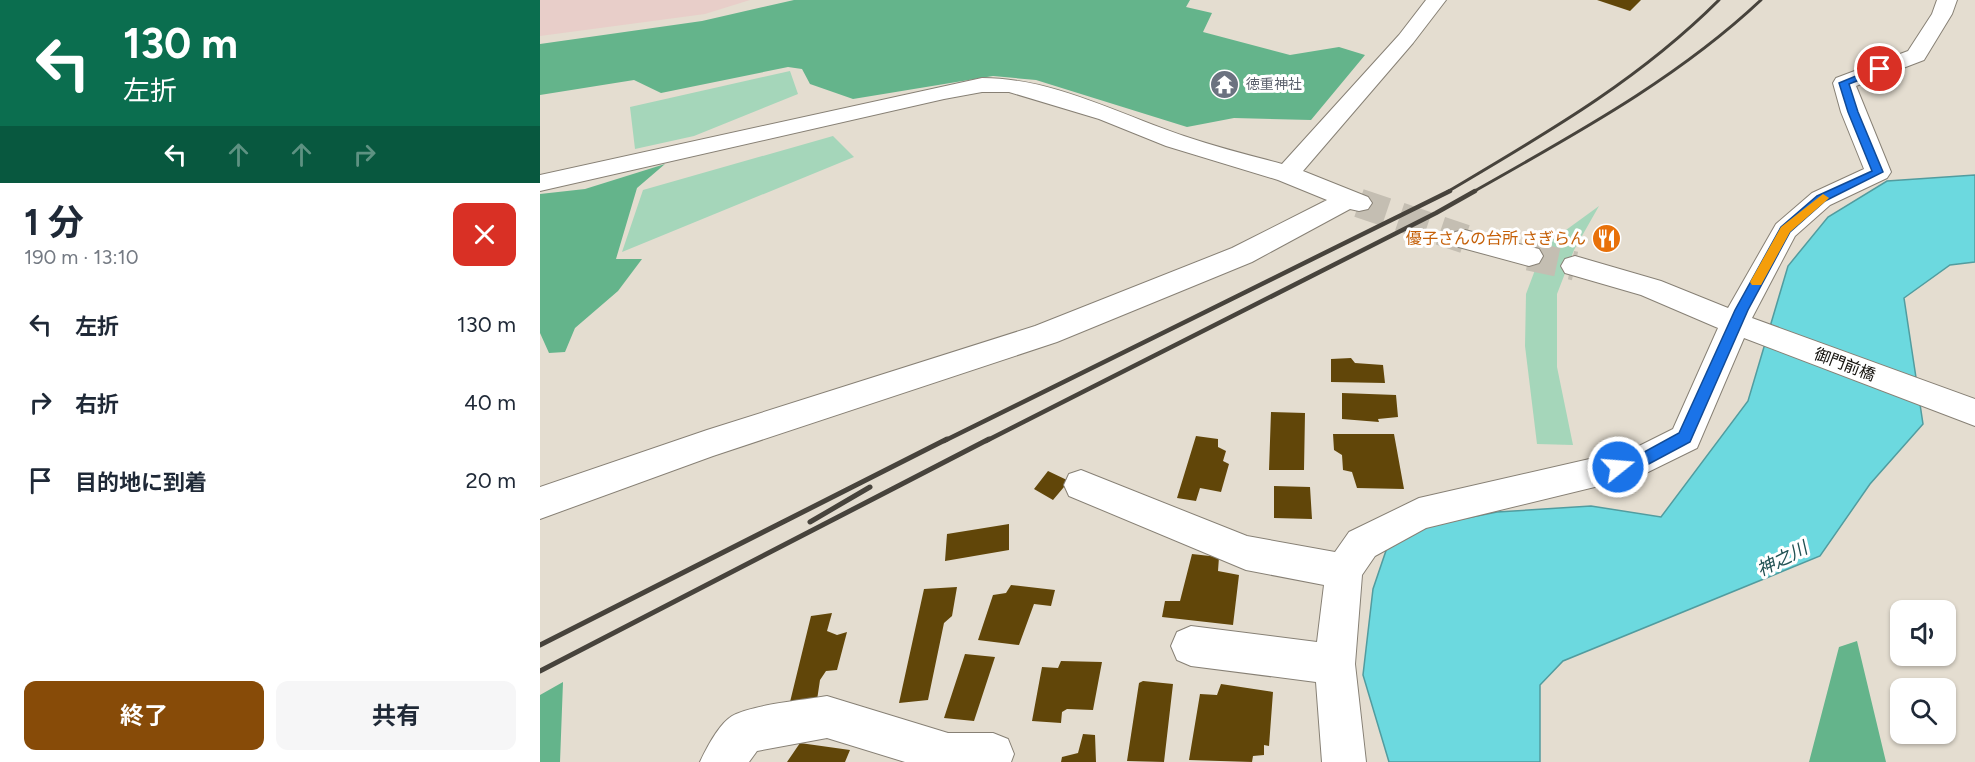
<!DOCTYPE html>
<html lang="ja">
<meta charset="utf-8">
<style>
body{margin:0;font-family:Figtree,"Noto Sans JP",sans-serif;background:#f6f6f7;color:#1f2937;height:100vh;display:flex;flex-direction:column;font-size:22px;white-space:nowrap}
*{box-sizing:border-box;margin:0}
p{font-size:20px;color:#747a83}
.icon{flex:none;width:33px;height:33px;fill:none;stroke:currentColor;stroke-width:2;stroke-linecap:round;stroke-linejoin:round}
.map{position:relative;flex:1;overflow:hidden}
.panel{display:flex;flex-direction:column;background:#fff;width:540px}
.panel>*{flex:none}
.top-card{background:#0b6e4f;color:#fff;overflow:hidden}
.buttons{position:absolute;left:1350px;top:600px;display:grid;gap:12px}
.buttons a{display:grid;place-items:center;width:66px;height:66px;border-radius:12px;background:#fff;box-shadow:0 2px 4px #0004;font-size:30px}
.pin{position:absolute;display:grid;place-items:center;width:51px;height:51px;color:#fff;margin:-26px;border:3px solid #fff;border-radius:50%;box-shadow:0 2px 6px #0007}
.me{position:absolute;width:66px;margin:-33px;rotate:73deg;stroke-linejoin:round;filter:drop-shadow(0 0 4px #0008)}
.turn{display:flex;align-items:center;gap:21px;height:126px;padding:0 24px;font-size:27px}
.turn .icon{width:78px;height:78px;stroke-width:2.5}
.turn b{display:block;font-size:42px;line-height:51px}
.lanes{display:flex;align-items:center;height:57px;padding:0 24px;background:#0003;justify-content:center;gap:30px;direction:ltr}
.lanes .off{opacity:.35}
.round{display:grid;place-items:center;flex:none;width:63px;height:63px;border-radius:12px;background:#f6f6f7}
.head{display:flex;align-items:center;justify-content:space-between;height:102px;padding:0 24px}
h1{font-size:36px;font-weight:700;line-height:45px}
.primary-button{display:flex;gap:12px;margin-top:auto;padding:12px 24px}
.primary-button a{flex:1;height:69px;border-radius:12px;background:#874b08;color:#fff;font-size:24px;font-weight:700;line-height:69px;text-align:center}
.primary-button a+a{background:#f6f6f7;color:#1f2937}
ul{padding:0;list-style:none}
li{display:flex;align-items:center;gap:18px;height:78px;padding:0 24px}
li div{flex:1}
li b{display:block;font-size:22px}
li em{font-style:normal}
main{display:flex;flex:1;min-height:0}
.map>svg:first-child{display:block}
.industrial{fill:#e8cec9}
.green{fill:#a5d6ba}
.forest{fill:#64b48b}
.water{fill:#6cd9df;stroke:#519c9f;stroke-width:1.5}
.building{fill:#614609}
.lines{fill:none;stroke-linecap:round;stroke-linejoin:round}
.minor-tunnel{stroke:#c4beb2;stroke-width:29;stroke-dasharray:29 14;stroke-linecap:butt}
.minor-casing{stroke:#878075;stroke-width:2}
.minor{fill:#fff;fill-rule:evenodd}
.rail-far2{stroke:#47433c;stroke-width:3}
.rail-far1{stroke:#47433c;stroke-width:4.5}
.rail{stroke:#47433c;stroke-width:5}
.route{fill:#1a73e8;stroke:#114b97;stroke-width:1.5}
.slow{fill:#f59e0b}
.labels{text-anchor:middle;stroke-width:6;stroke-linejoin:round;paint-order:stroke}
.far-worship-label{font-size:14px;fill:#5b616d;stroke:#fff;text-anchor:start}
.food-label{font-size:16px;fill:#c56008;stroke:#fff;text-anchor:end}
.street-label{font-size:16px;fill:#110f0a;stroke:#fff}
.water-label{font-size:18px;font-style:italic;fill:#215254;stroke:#fff}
</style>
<main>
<section class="panel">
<div class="top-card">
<div class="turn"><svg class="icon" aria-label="left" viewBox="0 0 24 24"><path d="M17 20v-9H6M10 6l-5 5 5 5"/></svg><div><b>130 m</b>左折</div></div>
<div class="lanes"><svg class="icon" aria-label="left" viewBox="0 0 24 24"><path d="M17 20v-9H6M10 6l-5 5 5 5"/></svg><svg class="icon off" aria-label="ahead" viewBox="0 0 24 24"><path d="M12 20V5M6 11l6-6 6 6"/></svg><svg class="icon off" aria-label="ahead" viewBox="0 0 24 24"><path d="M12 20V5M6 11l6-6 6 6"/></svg><svg class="icon off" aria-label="right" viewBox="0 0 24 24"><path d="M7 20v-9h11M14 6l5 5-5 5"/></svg></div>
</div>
<div class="head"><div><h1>1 分</h1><p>190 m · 13:10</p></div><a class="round" style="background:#d93025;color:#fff"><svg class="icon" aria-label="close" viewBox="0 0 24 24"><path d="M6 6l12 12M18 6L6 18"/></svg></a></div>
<ul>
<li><svg class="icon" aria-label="left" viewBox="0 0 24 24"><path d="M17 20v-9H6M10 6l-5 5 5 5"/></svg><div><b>左折</b></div><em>130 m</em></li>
<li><svg class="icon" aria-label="right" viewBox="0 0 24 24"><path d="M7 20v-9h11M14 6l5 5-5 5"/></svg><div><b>右折</b></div><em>40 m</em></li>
<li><svg class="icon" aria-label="arrive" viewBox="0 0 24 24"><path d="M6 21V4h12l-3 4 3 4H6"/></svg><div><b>目的地に到着</b></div><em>20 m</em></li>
</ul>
<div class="primary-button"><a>終了</a><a>共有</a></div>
</section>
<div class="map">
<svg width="1435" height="762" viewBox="0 0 1435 762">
<rect width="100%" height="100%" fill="#e4ddd0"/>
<!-- industrial -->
<path class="industrial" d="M0,0H210L165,14L0,36Z"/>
<!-- green -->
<path class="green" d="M250,71L258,94L154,136L95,149L90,107Z
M293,136L314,157L82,252L103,190Z
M1059,206L1034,250L1017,294V367L1033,445L997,444L985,346L986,294L1004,246Z"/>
<!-- forest -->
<path class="forest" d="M254,0H650L646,7L672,13L663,32L750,55L799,47L825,55L771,120L694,118L647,127L496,80L453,76L313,99L270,84L262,69L248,67L121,93L94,80L0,95V44L162,21Z
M125,164L97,188L76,259H102L78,291L35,328L25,352L9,353L0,333V194L45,189Z
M1317,641L1346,762H1269L1299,647Z
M23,682L20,762H0V695Z"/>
<!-- water -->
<path class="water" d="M1435,175V262L1410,265L1364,298L1383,424L1330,484L1280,556L1023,661L1000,685V762H849L823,675L833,589L852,533L957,512L1051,506L1121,517L1208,401L1248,266L1288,217L1347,181Z"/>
<!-- building -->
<path class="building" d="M1057,0H1101L1090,11Z
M811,358L815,363L843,365L845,383L791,382V359Z
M802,393L856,395L858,417L838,419L839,422L802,419Z
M731,412L765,413L764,470H729Z
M793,434H854L864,489L817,488L812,472L803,470L802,455L794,450Z
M656,436L678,439V447L686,451L683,461L689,464L681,492L660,488L656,501L637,498Z
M508,471L529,481L513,500L494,489Z
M734,486L770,487L772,519L734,518Z
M469,524V550L405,561L407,534Z
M652,554L679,557L678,571L699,575L693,625L622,617L625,601H640Z
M471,585L515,590L511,606L494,604L479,645L438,640L453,595L466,593Z
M417,587L412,616L404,623L388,700L359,703L384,589Z
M292,613L287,631L297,635L307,632L297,670L286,671L280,680L277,700L272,698L250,702L271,616Z
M425,654L455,657L434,721L404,718Z
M521,661L562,662L553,710L527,709L522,712L521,723L492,721L502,667L518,668Z
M603,681L633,684L624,762L587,761L599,683Z
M681,684L733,692L729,746L724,745V755L713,756L712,762L649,760L660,694L677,695Z
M543,734L555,735L556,762H521L522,757L538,753Z
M260,743L310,750L305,762H247Z"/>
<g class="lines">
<!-- minor-tunnel -->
<path class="minor-tunnel" d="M819,203L925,239
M989,256L1035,266"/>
<defs>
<path id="minor" d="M886,0H906L873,43L763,171L828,197L832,203L828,209L819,211L810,209L712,262L517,342L173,456L0,519V487L167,430L495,326L692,248L787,200L738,180L626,146L559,119L469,92H442L404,99L0,191V175L442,78C513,78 578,114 644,136C676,147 709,155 742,164L859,35Z
M1397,0H1417L1412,14L1384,60L1316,86L1351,172L1347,178L1290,205L1255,236L1212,318L1435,399V426L1204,338L1157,448L1100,476L886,528L835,556L822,575L815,664L826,762H782L776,682L651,666L637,660L631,646L637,632L651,626L777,642L784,585L706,570L529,496L524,485L529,474L541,470L707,536L795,552L809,532L879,498L1093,449L1133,429L1178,328L1101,295L1025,273L1021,266L1025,259L1035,256L1121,281L1188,308L1236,224L1272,193L1324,169L1301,112L1293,83L1296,78L1368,51L1392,14Z
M925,230L999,249L1003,256L999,263L989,266L915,246L911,239L915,232Z
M287,696L408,733H453L468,739L474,754L471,762H365L287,738L217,751L209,762H160C166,749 179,724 192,716C211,705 263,700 287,696Z"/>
</defs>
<!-- minor casing -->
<use href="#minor" class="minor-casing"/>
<!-- minor -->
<use href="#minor" class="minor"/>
<!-- rail-far2 -->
<path class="rail-far2" d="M907,192C1005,134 1098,81 1179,0
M933,192C1033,135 1136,80 1221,0"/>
<!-- rail-far1 -->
<path class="rail-far1" d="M404,441L910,191
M446,441L896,213L935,191"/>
<!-- rail -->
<path class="rail" d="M270,522L330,487
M0,645L407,439
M0,671L449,439"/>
</g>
<!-- route -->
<path class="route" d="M1340,66L1345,69L1343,71L1309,84L1318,112L1343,172L1285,201L1250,232L1208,310L1150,442L1105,466L1078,473L1073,471L1071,467L1073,462L1097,456L1139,433L1195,310L1241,227L1277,196L1332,171L1308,112L1299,83Z"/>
<!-- slow -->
<path class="slow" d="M1283,194L1289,198L1287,200L1250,232L1221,285H1212L1210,282L1241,227Z"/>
<!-- icons -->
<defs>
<symbol id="temple-disc" viewBox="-11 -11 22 22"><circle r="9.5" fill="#6b7280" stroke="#fff"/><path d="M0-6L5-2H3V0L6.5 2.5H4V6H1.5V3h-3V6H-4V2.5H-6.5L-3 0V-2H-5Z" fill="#fff"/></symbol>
<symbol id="restaurant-disc" viewBox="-11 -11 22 22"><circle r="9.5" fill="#e8710a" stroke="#fff"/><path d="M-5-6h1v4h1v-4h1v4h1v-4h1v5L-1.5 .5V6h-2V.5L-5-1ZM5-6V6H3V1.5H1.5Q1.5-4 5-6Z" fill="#fff"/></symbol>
</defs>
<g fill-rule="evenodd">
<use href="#temple-disc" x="668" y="68" width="33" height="33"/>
<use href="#restaurant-disc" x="1050" y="222" width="33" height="33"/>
</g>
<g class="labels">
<!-- far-worship labels -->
<g class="far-worship-label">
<text x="706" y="89">徳重神社</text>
</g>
<!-- food labels -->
<g class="food-label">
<text x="1046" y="244">優子さんの台所 さぎらん</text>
</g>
<!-- street labels -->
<g class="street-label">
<text transform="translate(1305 364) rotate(21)" y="6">御門前橋</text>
</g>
<!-- water labels -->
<g class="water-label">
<text transform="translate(1242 559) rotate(-27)" y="6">神之川</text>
</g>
</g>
</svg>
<div class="buttons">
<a><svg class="icon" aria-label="sound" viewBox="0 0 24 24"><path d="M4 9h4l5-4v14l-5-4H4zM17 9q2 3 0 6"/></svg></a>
<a><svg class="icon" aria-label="search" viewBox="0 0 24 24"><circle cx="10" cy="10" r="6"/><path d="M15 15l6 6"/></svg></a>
</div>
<div class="pin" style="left:1340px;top:69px;background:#d93025"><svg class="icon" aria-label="arrive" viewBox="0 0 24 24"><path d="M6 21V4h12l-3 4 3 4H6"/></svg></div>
<svg class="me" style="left:1078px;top:467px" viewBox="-20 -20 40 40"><circle r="17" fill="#1a73e8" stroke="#fff" stroke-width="3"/><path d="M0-11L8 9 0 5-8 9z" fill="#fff"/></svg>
</div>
</main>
